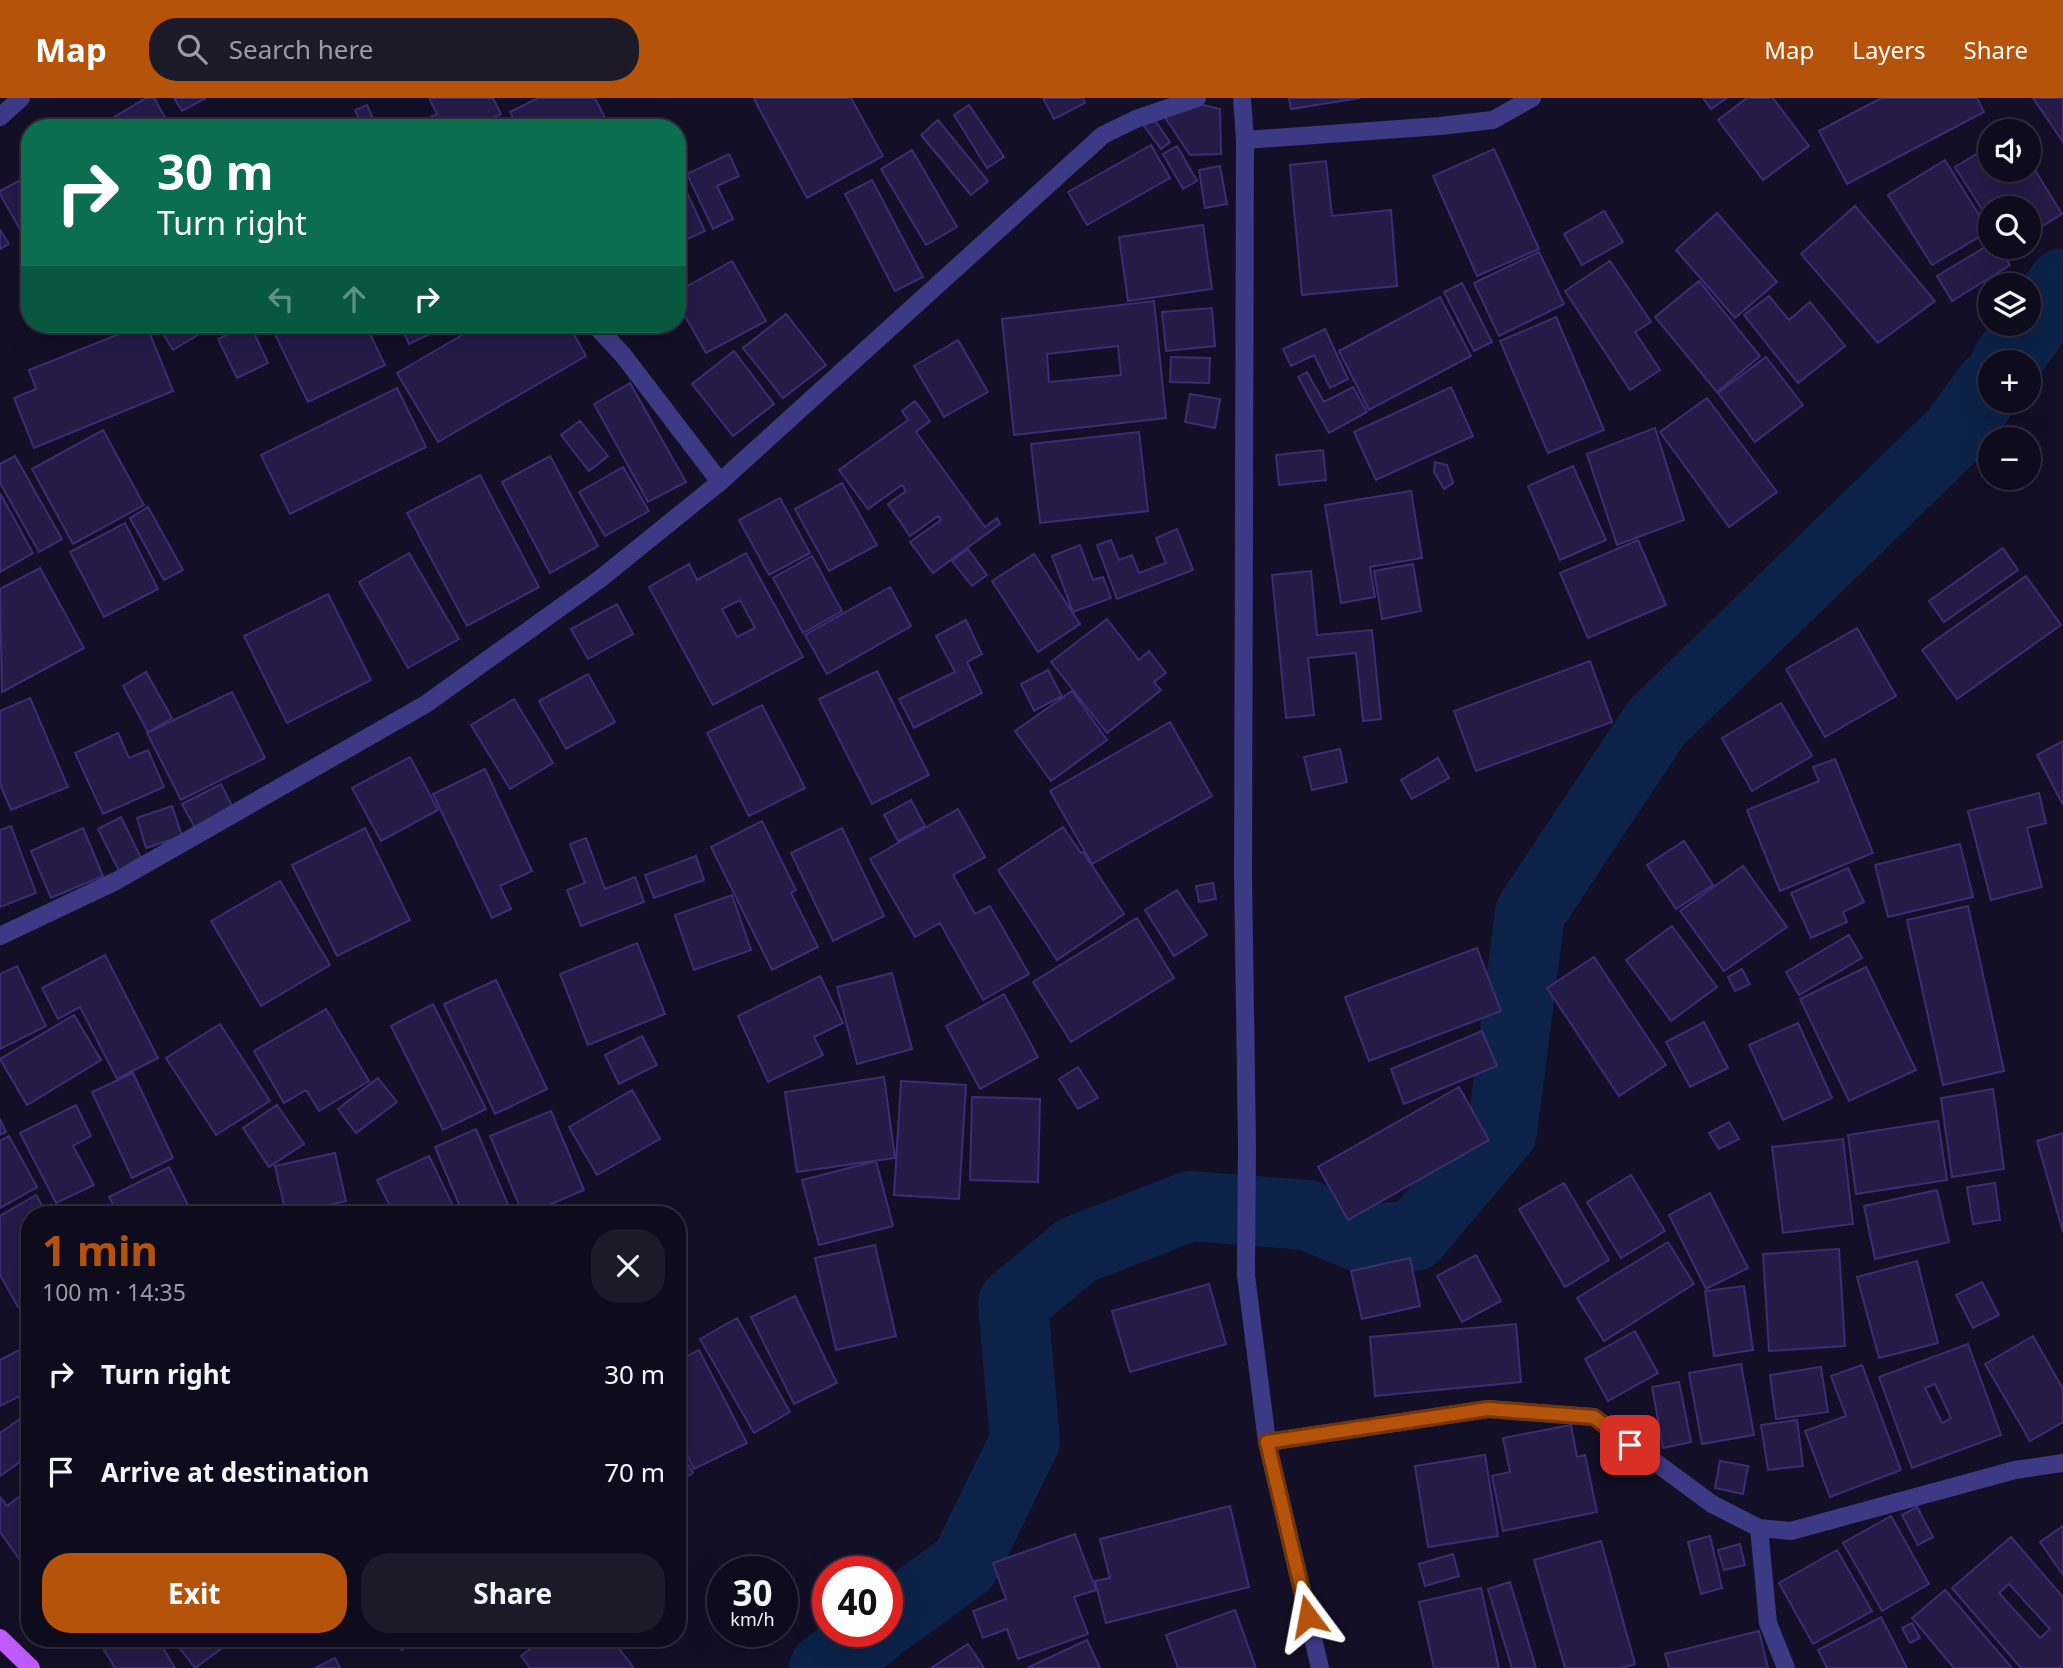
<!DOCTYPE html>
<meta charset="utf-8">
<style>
body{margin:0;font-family:"Noto Sans",sans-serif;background:#1c1929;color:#f1f3f6;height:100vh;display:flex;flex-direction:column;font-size:26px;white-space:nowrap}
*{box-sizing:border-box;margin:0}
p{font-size:23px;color:#9b9ba3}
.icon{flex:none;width:38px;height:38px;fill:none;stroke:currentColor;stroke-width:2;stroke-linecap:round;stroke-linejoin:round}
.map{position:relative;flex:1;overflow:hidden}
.details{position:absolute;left:21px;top:1108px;width:665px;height:441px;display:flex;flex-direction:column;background:#0e0b1c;border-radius:28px;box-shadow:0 7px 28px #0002,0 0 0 2px #2e2b3b}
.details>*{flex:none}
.guide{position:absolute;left:21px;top:21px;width:665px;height:214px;border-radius:28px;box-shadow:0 7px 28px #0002,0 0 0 2px #2e2b3b;background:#0b6e4f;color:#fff;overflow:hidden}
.tools{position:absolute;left:1978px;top:21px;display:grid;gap:14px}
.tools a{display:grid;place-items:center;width:63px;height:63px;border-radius:50%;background:#0e0b1c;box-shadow:0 7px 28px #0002,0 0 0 2px #2e2b3b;font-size:35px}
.speed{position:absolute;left:707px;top:1458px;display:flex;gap:14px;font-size:35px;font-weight:700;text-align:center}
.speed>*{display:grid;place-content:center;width:91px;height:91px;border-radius:50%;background:#0e0b1c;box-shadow:0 7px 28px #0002,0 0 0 2px #2e2b3b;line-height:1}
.speed small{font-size:18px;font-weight:400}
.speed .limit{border:10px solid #d22;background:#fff;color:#111}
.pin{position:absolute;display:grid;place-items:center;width:60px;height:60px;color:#fff;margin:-30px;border-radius:14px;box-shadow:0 4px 10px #0006}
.me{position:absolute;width:77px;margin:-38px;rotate:347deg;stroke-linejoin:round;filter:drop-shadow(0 0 5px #0008)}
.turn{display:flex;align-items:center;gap:24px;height:147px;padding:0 21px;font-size:32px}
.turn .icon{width:91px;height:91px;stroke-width:2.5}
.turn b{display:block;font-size:49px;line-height:60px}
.lanes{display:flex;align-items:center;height:66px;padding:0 21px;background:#0003;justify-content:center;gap:35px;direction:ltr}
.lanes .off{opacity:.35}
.round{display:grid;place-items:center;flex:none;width:74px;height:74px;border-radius:28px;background:#1c1929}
.summary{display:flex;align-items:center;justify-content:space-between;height:119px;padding:0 21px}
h1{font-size:42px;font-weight:700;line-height:52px;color:#b45309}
.cta{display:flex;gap:14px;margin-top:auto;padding:14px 21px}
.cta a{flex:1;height:80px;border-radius:28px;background:#b45309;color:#fff;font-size:28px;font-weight:700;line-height:80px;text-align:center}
.cta a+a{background:#1c1929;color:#f1f3f6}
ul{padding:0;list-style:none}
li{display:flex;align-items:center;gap:21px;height:98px;padding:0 21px}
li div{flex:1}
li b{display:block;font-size:26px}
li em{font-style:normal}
header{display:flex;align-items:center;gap:42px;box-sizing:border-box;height:98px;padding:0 35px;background:#b45309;color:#fff}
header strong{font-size:33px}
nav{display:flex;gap:38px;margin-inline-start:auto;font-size:24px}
.search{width:490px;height:63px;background:#1c1929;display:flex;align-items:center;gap:18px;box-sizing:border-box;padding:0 24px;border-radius:28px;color:#9b9ba3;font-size:26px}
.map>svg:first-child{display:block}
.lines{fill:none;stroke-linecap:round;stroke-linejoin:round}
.river{stroke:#0c2248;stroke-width:70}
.building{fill:#241b47;stroke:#3b2d73;stroke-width:2;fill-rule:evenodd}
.minor{stroke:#3d3a85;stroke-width:18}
.major{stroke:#c25bff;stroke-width:18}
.route-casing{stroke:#753606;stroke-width:18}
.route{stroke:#b45309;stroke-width:12}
</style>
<header>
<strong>Map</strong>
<div class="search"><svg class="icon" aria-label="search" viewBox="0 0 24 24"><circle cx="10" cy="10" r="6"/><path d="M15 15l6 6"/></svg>Search here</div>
<nav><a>Map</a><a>Layers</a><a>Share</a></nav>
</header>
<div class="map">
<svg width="2063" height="1570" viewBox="0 0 2063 1570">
<rect width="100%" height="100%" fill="#130f26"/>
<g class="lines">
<!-- river -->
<path class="river" d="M2006,264L2063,185
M887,1523L965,1466L1025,1343L1013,1205L1077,1152L1190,1108L1307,1117L1366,1141L1414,1138L1502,1034L1530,815L1656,625L1955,335L1990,287
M824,1570L874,1533"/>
</g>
<!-- building -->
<path class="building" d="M146,0H154L171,30H96Z
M174,0H206L182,13Z
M429,0H493L501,16L472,30H409L437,16Z
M538,0H595L610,30H518L510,14Z
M756,0H851L883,58L807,100L754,1Z
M1043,0H1083L1085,5L1054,21Z
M1289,0H1360L1291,11Z
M1703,0H1727L1711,11Z
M1747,0H1773L1809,48L1763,82L1718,22Z
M1881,0H1977L1984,14L1847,86L1819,33Z
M2033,0H2063V44Z
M1196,5L1220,11L1221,56L1190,57L1164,18Z
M367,7L377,30H363L355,12Z
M969,7L1004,59L987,70L954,17Z
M1154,21L1170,44L1161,51L1144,28Z
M938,22L988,83L971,97L921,37Z
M1151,47L1170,80L1087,127L1068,94Z
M1177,48L1197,83L1183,91L1163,56Z
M1990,48V72H2028V61L2062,116L2028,137V110H1990V124L1955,69Z
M1494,51L1539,151L1477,178L1433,78Z
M912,52L957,129L926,147L881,71Z
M729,56L739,78L717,88L733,121L713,131L687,76Z
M1945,62L1989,133L1932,167L1888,97Z
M1326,63L1332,118L1391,112L1397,188L1302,197L1290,67Z
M1220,68L1227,106L1205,110L1199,72Z
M677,74L705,133L677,146Z
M30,77V149L0,96V93Z
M872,82L923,179L895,193L845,96Z
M1855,108L1935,203L1878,245L1801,156Z
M1604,113L1623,144L1582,167L1564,136Z
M1717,115L1777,184L1735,220L1676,152Z
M1203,127L1212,191L1128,203L1119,139Z
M0,132L9,146L0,151Z
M1990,146V149H1999L2010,167L1952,203L1937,178Z
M1539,154L1564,206L1499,238L1474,185Z
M732,163L766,223L706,255L677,204V194Z
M1610,163L1651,224L1635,234L1660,272L1630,292L1565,193Z
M1699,183L1760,258L1717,294L1655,219Z
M1462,185L1492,244L1474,253L1444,194Z
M1769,198L1789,222L1810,204L1845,248L1798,285L1744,217Z
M1440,199L1471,258L1369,312L1339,253Z
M1154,203L1166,320L1014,337L1002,221ZM1118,248L1121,277L1049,284L1047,256Z
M1212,210L1215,248L1166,253L1162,214Z
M786,216L826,267L783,300L743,250Z
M1556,219L1604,332L1548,355L1500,243Z
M144,226H146L173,293L34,350L14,300L36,291L29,272Z
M157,226H216L173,252Z
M250,226L268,265L237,280L218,241Z
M270,226H365L385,267L308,304Z
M400,226H430L434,234L409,246Z
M481,226H568L586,258L438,344L397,275Z
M1325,231L1348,281L1330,290L1314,257L1291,268L1283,251Z
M958,242L988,294L944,319L914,268Z
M734,253L774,306L733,338L692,286Z
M1171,259L1210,260L1209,285L1170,284Z
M1766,259L1803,307L1755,344L1718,295Z
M1307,274L1324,304L1353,289L1367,314L1329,335L1298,279Z
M630,285L686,384L648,404L594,306Z
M1451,289L1473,338L1376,382L1354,334Z
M397,290L426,349L290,416L261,357Z
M1190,296L1220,301L1215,330L1185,324Z
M1707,300L1777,394L1729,429L1660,334Z
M915,303L930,323L916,334L985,429L997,420L1000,426L933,475L910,444L941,422L938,418L910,438L888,406L906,393L902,387L868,411L839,372L908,322L902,313Z
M580,323L608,358L589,373L561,337Z
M1655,330L1684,422L1617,447L1587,356Z
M103,332L144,407L73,446L32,371Z
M1139,334L1148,413L1040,425L1031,346Z
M1323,352L1326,382L1279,387L1276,357Z
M15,358L62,441L39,454L0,385V366Z
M550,358L598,448L550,475L502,384Z
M1435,364L1447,367L1453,385L1444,391L1434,374Z
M1573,368L1606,442L1560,462L1528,388Z
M623,369L649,413L605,438L579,394Z
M480,377L539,489L467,528L407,415Z
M842,385L877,447L829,473L795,411Z
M1411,393L1422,460L1370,469L1375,499L1341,505L1325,407Z
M0,395L33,455L0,474Z
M780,400L810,455L769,477L739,422Z
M148,409L183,472L164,482L130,420Z
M125,425L158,491L104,519L70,454Z
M1177,431L1193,472L1117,501L1097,447L1111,442L1119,462L1132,457L1139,475L1166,465L1156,440Z
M1638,442L1666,507L1588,540L1560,475Z
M1080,447L1093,482L1103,479L1111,500L1073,514L1052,458Z
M2003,450L2018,472L1944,524L1929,503Z
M968,451L987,477L972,488L952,463Z
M409,455L459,541L408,570L359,484Z
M746,455L803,559L713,607L649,489L689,466L697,482ZM740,502L755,530L737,539L722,511Z
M1034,456L1080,526L1038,554L992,483Z
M812,458L842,513L803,535L773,480Z
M1413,466L1421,513L1382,521L1374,473Z
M40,470L84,550L2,594L0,491Z
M1311,473L1317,537L1372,532L1381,621L1363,623L1356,555L1308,560L1314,617L1286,620L1272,477Z
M2026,478L2061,527L1957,601L1922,552Z
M890,489L911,528L827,576L805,537Z
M328,496L371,582L287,625L244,538Z
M617,506L633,536L588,561L571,531Z
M1107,521L1139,562L1149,553L1166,575L1154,584L1161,592L1107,635L1051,564Z
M966,522L982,556L967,564L982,595L914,630L899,601L955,574L936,538Z
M1857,530L1896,598L1825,639L1786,571Z
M1590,563L1612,624L1476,673L1454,613Z
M1048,572L1062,598L1034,613L1021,586Z
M877,573L929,677L872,706L819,601Z
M146,574L172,620L148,634L123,588Z
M588,576L615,624L566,651L539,603Z
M1072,593L1107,642L1051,683L1015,633Z
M232,594L265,660L181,702L147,635Z
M30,600L68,689L11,712L0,686V613Z
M514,601L553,665L510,691L471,627Z
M1781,605L1812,658L1752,693L1722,640Z
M762,607L805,690L749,718L707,635Z
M1170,624L1212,698L1092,766L1050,693Z
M118,635L129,660L148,652L164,689L103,716L75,655Z
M2063,643V707L2037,657Z
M1340,651L1347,684L1312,692L1304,659Z
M410,659L438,712L381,743L352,690Z
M1438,660L1449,680L1412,701L1401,682Z
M1835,661L1873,755L1780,793L1747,712L1819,683L1813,669Z
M485,671L532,773L500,788L511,811L492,820L433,696Z
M221,686L233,710L195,730L182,706Z
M2039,695L2046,725L2027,730L2042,789L1991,802L1968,713Z
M911,702L925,728L898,743L884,717Z
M172,708L182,738L146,750L137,720Z
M958,711L985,759L953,777L975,816L990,808L1029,876L983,902L940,825L915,839L870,761Z
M121,719L143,764L120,775L98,731Z
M762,723L796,792L791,795L818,849L772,872L711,749Z
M11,728L36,795L0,809V732Z
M1063,729L1081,755L1083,754L1124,816L1057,862L998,772Z
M83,730L103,778L51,800L31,753Z
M365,730L410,822L337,858L292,767Z
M842,730L884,818L833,843L791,755Z
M586,740L605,791L635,779L644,804L581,828L567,792L585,785L570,746Z
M1684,743L1713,787L1676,811L1647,767Z
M1960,746L1973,799L1888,819L1875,767Z
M696,758L704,782L654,800L645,777Z
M1743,768L1787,829L1724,873L1680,813Z
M1848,770L1864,804L1843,814L1847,824L1811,840L1791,795Z
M280,783L330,867L261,908L211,823Z
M1213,785L1216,801L1199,804L1196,788Z
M1177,792L1207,837L1174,858L1145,812Z
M732,797L751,852L694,872L675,817Z
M1968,808L2004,973L1943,987L1907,822Z
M1137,820L1174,880L1071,944L1033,884Z
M1672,828L1717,889L1671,923L1626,862Z
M1849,837L1862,860L1799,897L1786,874Z
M637,845L665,916L588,947L560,876Z
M1477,850L1501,913L1369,963L1345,899Z
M105,857L158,960L117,981L80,909L58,921L42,890Z
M1594,859L1666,967L1619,998L1547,890Z
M17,868L46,928L0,951V876Z
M1866,869L1916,972L1849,1003L1800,901Z
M1742,871L1750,886L1735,893L1728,879Z
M892,875L912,951L857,966L837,889Z
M820,878L843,925L814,939L823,957L768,984L738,918Z
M496,882L547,991L495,1016L444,906Z
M1004,896L1038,959L980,991L946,928Z
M433,906L486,1011L443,1032L391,928Z
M326,911L369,983L319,1013L306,992L284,1005L254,953Z
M74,917L101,962L27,1007L0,961Z
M1704,924L1728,970L1690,989L1666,944Z
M1798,925L1832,1000L1783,1022L1749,947Z
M220,926L270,1003L216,1037L166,960Z
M1482,933L1497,968L1404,1006L1391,971Z
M642,938L657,967L619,986L605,957Z
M1078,969L1098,1000L1078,1011L1059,981Z
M133,975L173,1060L132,1080L92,994Z
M884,979L895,1060L797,1074L785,994Z
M378,980L397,1004L356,1035L338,1011Z
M901,983L966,987L959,1101L894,1097Z
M1459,989L1489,1042L1348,1122L1318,1069Z
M1993,991L2004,1071L1952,1079L1941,1000Z
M632,992L660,1041L597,1077L569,1029Z
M972,999L1040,1001L1038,1084L970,1082Z
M76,1007L91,1038L73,1048L94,1087L56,1105L20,1035Z
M277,1007L304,1046L269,1069L243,1030Z
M551,1013L584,1092L551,1106L555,1116H523L490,1038Z
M0,1021L6,1034L0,1037Z
M1938,1023L1947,1082L1856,1096L1848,1037Z
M1729,1024L1739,1041L1719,1051L1709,1035Z
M476,1031L512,1116H463L435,1049Z
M2063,1035V1134L2037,1043Z
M9,1038L37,1089L0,1110V1043Z
M1843,1041L1853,1126L1783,1135L1772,1049Z
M335,1055L346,1103L286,1116L275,1068Z
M429,1058L457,1116H394L377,1082Z
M876,1063L893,1128L819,1147L802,1082Z
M169,1069L191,1113L184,1116H118L109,1099Z
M1631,1077L1665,1133L1621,1160L1587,1104Z
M1564,1085L1609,1162L1565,1189L1519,1111Z
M1995,1085L2000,1122L1973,1126L1967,1089Z
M1937,1092L1949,1144L1875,1161L1864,1108Z
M1710,1095L1748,1170L1706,1191L1669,1117Z
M36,1097L47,1116H30V1203L18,1209L0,1177V1118Z
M1668,1144L1694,1186L1604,1243L1577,1200Z
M875,1147L896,1238L836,1252L815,1160Z
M1839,1151L1845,1248L1769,1253L1763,1156Z
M1476,1157L1501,1203L1462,1224L1437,1178Z
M1410,1160L1420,1208L1362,1221L1351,1173Z
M1917,1163L1938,1245L1879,1260L1857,1179Z
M1982,1184L1999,1217L1973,1230L1956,1197Z
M1209,1186L1226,1246L1130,1274L1112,1213Z
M1744,1188L1753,1252L1714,1258L1705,1193Z
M795,1198L837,1285L794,1306L751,1219Z
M737,1220L790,1314L754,1335L700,1241Z
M1516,1226L1521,1284L1375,1298L1370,1239Z
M1635,1233L1658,1275L1608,1303L1585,1261Z
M2033,1238L2063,1291V1324L2030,1343L1985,1266Z
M1968,1246L2001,1337L1912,1370L1879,1279ZM1935,1286L1951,1320L1942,1325L1925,1290Z
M23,1250L30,1264V1293L0,1308V1262Z
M699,1252L747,1345L694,1371L677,1337V1263Z
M1741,1266L1754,1337L1702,1346L1689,1275Z
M1862,1267L1901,1372L1830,1399L1805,1333L1846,1318L1831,1278Z
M1821,1269L1828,1314L1776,1321L1770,1277Z
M1679,1284L1691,1344L1663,1350L1652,1289Z
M30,1314V1357L0,1378V1335Z
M1797,1322L1803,1368L1768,1372L1761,1327Z
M1571,1327L1577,1359L1585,1357L1597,1414L1503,1433L1492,1378L1510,1374L1503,1340Z
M677,1348L693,1375L677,1384Z
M1485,1357L1498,1438L1428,1449L1415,1368Z
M1720,1363L1748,1368L1743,1396L1715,1390Z
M24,1395L30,1403V1476L0,1434V1399L7,1408Z
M1230,1408L1249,1489L1106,1525L1095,1483L1110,1480L1100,1441Z
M1917,1409L1933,1439L1918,1447L1902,1417Z
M1891,1418L1929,1486L1882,1513L1843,1445Z
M2063,1428V1477L2040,1444Z
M1075,1436L1096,1492L1074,1499L1088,1536L1018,1561L1007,1531L983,1540L973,1513L1006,1501L993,1465Z
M1710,1438L1722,1490L1701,1496L1688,1444Z
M2011,1439L2063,1499V1566L2059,1570H2021L1952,1490ZM2009,1486L2050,1531L2040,1540L1999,1495Z
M1601,1443L1635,1566L1622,1570H1565L1534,1462Z
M1740,1446L1745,1467L1724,1472L1718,1452Z
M1837,1452L1872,1513L1813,1546L1779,1485Z
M1453,1456L1459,1478L1425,1488L1419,1466Z
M1510,1484L1536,1570H1512L1488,1491Z
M1481,1490L1499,1570H1434L1419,1504Z
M1945,1492L2012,1570H1954L1912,1520Z
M1235,1512L1256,1570H1178L1166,1537Z
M1881,1519L1907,1570H1827L1818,1552Z
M1912,1525L1920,1540L1910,1545L1902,1530Z
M1759,1533L1768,1570H1669L1665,1556Z
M125,1540H157L175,1570H115L104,1552Z
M172,1540H236L195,1570Z
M390,1540H415L402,1552Z
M465,1540H479L471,1547Z
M544,1540H611L634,1570H530L521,1558Z
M1087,1542L1100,1570H1027Z
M968,1546L984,1570H931Z
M335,1560L340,1570H315Z"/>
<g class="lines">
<!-- minor -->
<path class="minor" d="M1242,0L1245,42L1243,776L1247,1048L1246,1177L1267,1344L1320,1570
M0,19L21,0
M1245,42L1440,28L1493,22L1532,0
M594,226L623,257L720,384
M0,838L116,783L426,606L600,481L720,384L1103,37L1136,21L1197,0
M1267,1344L1488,1311L1594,1319L1712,1406L1759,1430L1791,1433L2015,1372L2063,1365
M1759,1430L1768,1525L1786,1570"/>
<!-- major -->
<path class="major" d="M0,1540L31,1570"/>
</g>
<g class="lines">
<defs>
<path id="route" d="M1308,1518L1267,1344L1488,1311L1594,1319L1630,1347"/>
</defs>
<!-- route casing -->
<use href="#route" class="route-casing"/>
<!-- route -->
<use href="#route" class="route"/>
</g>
</svg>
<div class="tools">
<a><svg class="icon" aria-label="sound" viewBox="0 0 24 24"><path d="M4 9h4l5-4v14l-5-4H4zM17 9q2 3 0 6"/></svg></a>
<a><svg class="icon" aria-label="search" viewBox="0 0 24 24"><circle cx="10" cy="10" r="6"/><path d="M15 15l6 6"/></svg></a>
<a><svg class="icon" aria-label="layers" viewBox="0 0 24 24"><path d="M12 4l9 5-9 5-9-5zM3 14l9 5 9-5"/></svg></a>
<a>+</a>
<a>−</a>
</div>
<div class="speed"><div>30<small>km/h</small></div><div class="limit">40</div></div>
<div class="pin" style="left:1630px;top:1347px;background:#d93025"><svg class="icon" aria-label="arrive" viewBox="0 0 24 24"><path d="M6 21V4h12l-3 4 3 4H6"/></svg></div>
<svg class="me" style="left:1308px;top:1518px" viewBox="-20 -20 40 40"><path d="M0-17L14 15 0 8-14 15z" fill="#b45309" stroke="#fff" stroke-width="4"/></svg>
<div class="guide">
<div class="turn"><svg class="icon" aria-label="right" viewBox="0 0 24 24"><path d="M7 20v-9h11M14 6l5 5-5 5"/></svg><div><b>30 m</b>Turn right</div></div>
<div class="lanes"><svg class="icon off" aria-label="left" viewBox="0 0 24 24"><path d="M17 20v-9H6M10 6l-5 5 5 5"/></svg><svg class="icon off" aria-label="ahead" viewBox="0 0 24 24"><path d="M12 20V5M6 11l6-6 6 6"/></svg><svg class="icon" aria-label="right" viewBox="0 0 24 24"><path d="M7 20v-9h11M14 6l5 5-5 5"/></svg></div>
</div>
<section class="details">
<div class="summary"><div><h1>1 min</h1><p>100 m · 14:35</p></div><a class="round"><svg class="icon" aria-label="close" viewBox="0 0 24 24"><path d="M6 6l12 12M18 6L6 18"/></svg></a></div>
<ul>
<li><svg class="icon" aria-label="right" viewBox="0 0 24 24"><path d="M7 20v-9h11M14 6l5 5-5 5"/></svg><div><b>Turn right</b></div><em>30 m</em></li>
<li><svg class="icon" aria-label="arrive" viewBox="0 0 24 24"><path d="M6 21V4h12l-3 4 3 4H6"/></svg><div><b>Arrive at destination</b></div><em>70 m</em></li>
</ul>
<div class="cta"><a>Exit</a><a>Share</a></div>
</section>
</div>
